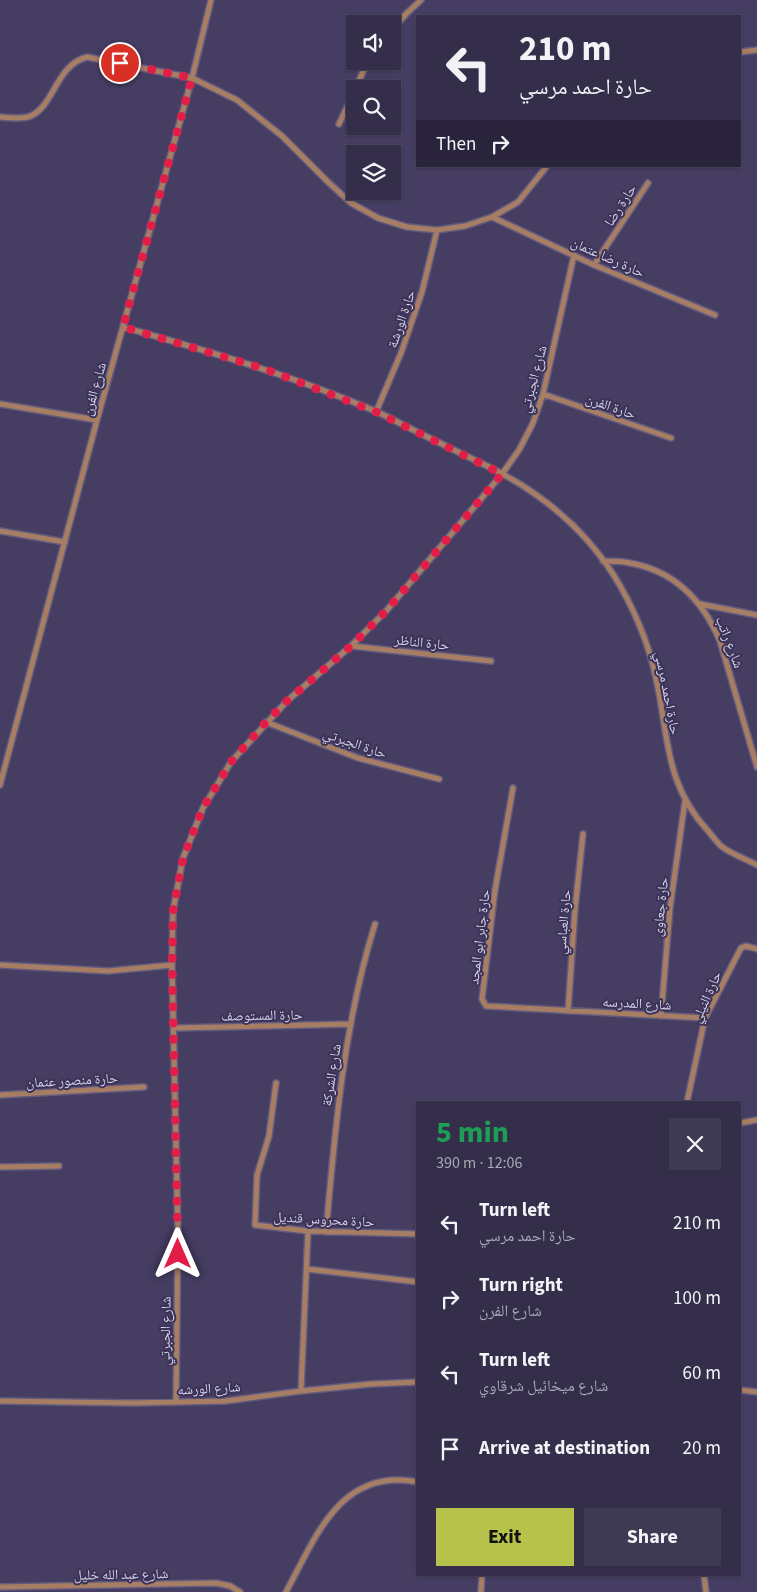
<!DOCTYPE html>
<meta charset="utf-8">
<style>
body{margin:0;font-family:"Source Sans 3","Noto Naskh Arabic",sans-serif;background:#3f3a54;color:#f1f3f6;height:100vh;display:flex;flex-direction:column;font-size:19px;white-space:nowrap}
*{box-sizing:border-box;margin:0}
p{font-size:16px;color:#a9a8b5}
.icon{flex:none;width:28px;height:28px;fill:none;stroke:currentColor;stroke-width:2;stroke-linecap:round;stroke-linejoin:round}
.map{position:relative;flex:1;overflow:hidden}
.sheet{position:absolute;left:416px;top:1101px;width:325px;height:475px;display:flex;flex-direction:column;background:#342e4a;border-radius:0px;box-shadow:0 1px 4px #0004,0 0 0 1px #4e4a62}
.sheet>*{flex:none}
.banner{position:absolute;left:416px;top:15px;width:325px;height:152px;border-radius:0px;box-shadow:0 1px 4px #0004,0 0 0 1px #4e4a62;background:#342e4a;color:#f1f3f6;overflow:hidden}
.fabs{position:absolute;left:346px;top:15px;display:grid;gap:10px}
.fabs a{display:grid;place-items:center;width:55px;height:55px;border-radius:0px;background:#342e4a;box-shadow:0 1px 4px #0004,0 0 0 1px #4e4a62;font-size:25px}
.pin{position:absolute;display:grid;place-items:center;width:42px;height:42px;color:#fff;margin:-21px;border:2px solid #fff;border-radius:50%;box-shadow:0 1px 5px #0007}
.me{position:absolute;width:55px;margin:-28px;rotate:0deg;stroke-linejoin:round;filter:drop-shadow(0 0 4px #0008)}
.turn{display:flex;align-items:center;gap:18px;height:105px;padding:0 20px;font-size:22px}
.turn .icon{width:65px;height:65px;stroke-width:2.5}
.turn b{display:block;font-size:35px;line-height:42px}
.then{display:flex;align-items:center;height:48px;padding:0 20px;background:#0003;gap:10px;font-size:19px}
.round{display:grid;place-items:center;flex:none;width:52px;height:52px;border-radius:0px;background:#3f3a54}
.overview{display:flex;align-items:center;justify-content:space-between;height:85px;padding:0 20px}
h1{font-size:30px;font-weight:700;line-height:38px;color:#1e9e55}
.action{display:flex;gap:10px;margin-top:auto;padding:10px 20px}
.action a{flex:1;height:58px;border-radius:0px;background:#b6c249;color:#111;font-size:20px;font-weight:700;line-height:58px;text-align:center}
.action a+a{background:#3f3a54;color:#f1f3f6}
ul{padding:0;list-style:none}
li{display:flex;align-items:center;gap:15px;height:75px;padding:0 20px}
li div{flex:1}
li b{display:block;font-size:19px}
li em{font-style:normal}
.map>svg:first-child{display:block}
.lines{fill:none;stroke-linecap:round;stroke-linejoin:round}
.minor-casing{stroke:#635b7e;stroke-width:8}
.minor{stroke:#a77e64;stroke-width:5}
.route{stroke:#e11d48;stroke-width:9;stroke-dasharray:0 16.2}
.labels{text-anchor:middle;stroke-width:4;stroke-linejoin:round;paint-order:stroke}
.street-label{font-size:14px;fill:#d5d1e8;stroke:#3c3358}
</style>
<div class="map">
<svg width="757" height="1592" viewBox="0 0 757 1592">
<rect width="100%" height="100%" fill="#463d63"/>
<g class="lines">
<defs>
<path id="minor" d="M392,30L406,14L421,0
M740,52L757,50
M355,89L368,61
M0,117C9,118 19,119 28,117C54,109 55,65 87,57L192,78L237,100L282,136L328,182L351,203L378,218L407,227L437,230L465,226L492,217L518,202L547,166
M339,124L355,90
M492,217L594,265L715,315
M594,265L648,183
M123,327C208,351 293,376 375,411C397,421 418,433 440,443C471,459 506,473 535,494C565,515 593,543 613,574C633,606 648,641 656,678C669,737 664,784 709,832C713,837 717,842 721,846C731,854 746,859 757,865
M543,394L671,438
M0,404L97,420
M376,412L401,353L422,292L437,230
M0,531L65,542
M603,561C612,561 622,561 630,563C675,571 703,601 720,641L757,767
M700,604L757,615
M351,646L491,661
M266,722L358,758L439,779
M0,785L97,420L192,78L211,0
M513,788L495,890L482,999L486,1006L705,1018
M0,965L108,971L172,965
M568,1011L575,909L583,834
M661,1016L670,908L685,801
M174,1028L351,1024
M276,1083L269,1136L257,1175L255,1225L308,1231L418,1234
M0,1095L144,1087
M687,1102L705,1018L741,948L746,946L757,949
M740,1123L757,1120
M0,1167L59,1166
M326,1232C335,1128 344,1023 375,924
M307,1269L418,1282
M740,1390L757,1392
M301,1391L308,1231
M0,1401L133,1403L226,1401L301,1391L371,1384L418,1382
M176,1401L178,1236L172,965L173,911L183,858L203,808L231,762L287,701L351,646L387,610L502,474L519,450L533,423L543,394L574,255
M704,1575L706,1592
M0,1587L216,1583L230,1586L240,1592
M286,1592C316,1537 340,1467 418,1482
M481,1592L482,1575"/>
</defs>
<!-- minor casing -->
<use href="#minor" class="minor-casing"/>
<!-- minor -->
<use href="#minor" class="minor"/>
</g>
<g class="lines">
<!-- route -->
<path class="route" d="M120,63L192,78L123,327L265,369L376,412L502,474L387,610L351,646L287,701L266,722L231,762L203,808L183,858L173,911L172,965L178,1254"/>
</g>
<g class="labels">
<!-- street labels -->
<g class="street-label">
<text transform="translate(620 205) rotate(-57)" y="5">حارة رضا</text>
<text transform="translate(608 257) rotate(24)" y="5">حارة رضا عتمان</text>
<text transform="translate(401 319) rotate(-71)" y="5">حارة الورشة</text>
<text transform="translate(533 379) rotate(-75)" y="5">شارع الجبرتي</text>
<text transform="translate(94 389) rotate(-74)" y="5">شارع الفرن</text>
<text transform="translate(611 406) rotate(19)" y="5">حارة الفرن</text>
<text transform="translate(422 642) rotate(6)" y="5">حارة الناظر</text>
<text transform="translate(730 642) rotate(69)" y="5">شارع راتب</text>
<text transform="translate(668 693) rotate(79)" y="5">حارة احمد مرسي</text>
<text transform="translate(355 743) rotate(19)" y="5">حارة الجبرتي</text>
<text transform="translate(660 907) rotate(-84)" y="5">حارة جعاوى</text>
<text transform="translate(563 922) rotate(-85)" y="5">حارة العباسي</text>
<text transform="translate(479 937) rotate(-83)" y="5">حارة جابر ابو المجد</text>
<text transform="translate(706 997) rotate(-66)" y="5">حارة النيلي</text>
<text transform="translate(637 1003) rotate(3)" y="5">شارع المدرسه</text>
<text transform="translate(262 1015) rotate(-1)" y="5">حارة المستوصف</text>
<text transform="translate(331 1075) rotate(-81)" y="5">شارع الشركة</text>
<text transform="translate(72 1080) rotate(-3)" y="5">حارة منصور عثمان</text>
<text transform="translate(324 1219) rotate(3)" y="5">حارة محروس قنديل</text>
<text transform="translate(165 1331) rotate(-89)" y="5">شارع الجبرتي</text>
<text transform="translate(209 1388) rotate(-3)" y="5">شارع الورشه</text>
<text transform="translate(121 1574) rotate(-1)" y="5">شارع عبد الله خليل</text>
</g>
</g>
</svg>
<div class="fabs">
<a><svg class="icon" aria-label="sound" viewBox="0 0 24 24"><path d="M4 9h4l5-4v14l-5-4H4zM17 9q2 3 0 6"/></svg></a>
<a><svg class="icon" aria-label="search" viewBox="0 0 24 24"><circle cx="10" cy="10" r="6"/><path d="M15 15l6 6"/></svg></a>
<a><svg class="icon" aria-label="layers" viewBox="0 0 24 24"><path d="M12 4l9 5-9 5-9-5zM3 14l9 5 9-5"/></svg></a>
</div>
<div class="pin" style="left:120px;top:63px;background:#d93025"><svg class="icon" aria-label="arrive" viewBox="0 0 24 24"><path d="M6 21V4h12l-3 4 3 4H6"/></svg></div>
<svg class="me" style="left:178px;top:1254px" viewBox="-20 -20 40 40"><path d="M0-17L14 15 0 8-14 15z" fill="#e11d48" stroke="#fff" stroke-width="4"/></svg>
<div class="banner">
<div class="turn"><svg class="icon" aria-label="left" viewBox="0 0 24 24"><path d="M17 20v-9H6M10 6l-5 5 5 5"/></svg><div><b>210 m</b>حارة احمد مرسي</div></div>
<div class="then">Then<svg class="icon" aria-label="right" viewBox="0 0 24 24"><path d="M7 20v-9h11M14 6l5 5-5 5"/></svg></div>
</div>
<section class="sheet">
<div class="overview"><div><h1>5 min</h1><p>390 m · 12:06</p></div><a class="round"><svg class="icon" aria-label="close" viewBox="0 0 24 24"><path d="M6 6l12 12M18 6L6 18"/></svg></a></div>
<ul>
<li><svg class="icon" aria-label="left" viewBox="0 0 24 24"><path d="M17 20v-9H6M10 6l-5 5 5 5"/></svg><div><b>Turn left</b><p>حارة احمد مرسي</p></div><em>210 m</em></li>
<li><svg class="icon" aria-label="right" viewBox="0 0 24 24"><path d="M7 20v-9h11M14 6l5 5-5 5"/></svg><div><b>Turn right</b><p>شارع الفرن</p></div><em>100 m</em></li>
<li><svg class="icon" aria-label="left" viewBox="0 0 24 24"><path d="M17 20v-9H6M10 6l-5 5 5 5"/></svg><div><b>Turn left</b><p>شارع ميخائيل شرقاوي</p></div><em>60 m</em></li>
<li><svg class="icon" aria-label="arrive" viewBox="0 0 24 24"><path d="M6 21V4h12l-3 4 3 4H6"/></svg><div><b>Arrive at destination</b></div><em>20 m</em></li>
</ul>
<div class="action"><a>Exit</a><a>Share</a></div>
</section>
</div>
